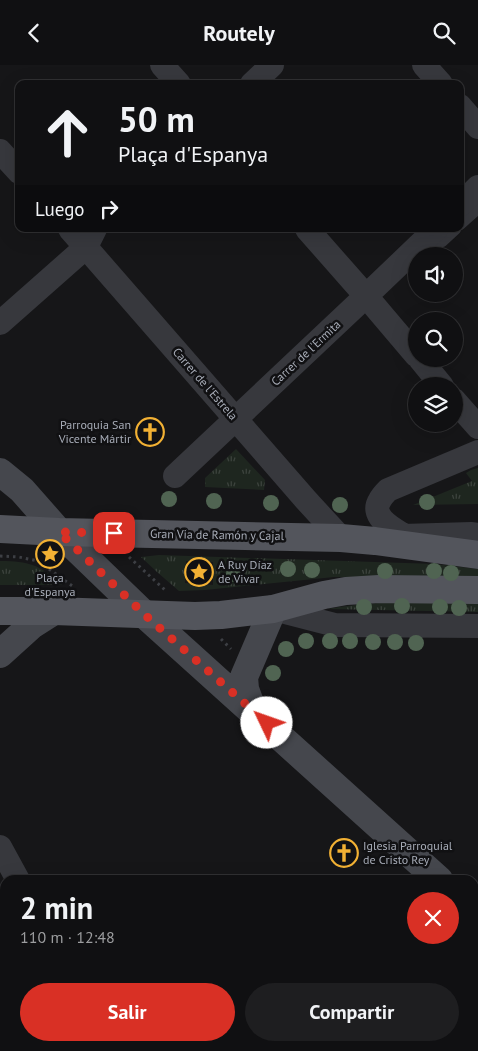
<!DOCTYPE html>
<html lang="es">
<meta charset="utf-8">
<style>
body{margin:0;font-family:"PT Sans",sans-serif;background:#1e1e20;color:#f1f3f6;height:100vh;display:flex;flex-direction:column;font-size:19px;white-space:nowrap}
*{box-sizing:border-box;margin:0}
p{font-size:16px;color:#9c9d9f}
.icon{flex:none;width:28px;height:28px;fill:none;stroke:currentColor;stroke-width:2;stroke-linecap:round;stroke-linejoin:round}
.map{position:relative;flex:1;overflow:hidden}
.side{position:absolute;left:0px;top:810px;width:479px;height:176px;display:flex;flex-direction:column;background:#101012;border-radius:15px 15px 0 0;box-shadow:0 5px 20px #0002,0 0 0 1px #303032}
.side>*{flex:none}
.hud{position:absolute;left:15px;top:15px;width:449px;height:152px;border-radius:10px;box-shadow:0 5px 20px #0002,0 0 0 1px #303032;background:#101012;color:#f1f3f6;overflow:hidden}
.tools{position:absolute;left:408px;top:182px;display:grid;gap:10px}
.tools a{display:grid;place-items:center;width:55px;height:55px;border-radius:50%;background:#101012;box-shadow:0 5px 20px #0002,0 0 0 1px #303032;font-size:25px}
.pin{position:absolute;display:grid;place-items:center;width:42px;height:42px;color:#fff;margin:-21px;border-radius:10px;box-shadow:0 2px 8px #0006}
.me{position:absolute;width:55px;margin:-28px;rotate:312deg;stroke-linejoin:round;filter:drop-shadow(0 0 4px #0008)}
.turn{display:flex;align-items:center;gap:18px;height:105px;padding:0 20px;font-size:22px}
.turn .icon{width:65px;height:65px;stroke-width:2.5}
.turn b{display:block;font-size:35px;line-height:42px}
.then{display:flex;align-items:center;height:48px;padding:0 20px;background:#0003;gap:10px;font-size:19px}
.round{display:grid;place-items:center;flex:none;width:52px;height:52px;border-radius:26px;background:#1e1e20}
.head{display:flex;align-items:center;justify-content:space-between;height:85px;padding:0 20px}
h1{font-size:30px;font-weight:700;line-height:38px}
.action{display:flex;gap:10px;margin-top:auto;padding:10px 20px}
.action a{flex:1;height:58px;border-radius:30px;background:#d93025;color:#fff;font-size:20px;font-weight:700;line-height:58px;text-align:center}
.action a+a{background:#1e1e20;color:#f1f3f6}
header{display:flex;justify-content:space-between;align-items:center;height:65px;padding:0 20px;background:#101012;font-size:22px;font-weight:700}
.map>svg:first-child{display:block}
.grass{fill:url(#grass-tufts);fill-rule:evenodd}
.park{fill:#1e261f}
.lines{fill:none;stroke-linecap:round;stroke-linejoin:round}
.path{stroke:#3d3f44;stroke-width:3;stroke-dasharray:2.5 4;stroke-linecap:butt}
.lane{stroke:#37383d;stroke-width:12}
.street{stroke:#37383d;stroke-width:24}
.secondary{stroke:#45474d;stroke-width:28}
.primary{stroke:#53555c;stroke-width:28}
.tree{fill:#506452}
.route{stroke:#d93025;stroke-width:9;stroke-dasharray:0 16.2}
.labels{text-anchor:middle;stroke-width:5;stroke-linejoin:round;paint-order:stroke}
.street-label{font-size:12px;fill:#a8adb8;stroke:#111113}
.poi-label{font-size:12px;fill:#a8adb8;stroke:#111113;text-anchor:start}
</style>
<header><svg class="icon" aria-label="back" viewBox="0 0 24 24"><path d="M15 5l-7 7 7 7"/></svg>Routely<svg class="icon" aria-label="search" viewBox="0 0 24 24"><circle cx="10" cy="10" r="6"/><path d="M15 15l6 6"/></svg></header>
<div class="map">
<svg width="478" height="986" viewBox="0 0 478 986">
<defs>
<pattern id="grass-tufts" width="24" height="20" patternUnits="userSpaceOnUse" patternTransform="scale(1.25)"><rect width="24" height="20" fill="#1e261f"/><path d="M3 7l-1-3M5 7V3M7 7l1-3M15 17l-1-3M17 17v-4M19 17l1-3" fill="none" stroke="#3c433d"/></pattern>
</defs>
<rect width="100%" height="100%" fill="#161618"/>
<!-- grass -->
<path class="grass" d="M236,384L265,415L264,425L205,422V413Z
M478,403V439L413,440L472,416L466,408L471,405Z
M159,490L435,499L478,504V513L334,512L205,525L179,526L157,507L141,492ZM186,496L213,497V520L185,518Z
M0,496C29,496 39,500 61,518L62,520H0Z
M478,537V547L328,544C377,535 428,537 478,537Z"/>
<!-- park -->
<path class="park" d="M167,981H225V982L217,986H165L163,983Z"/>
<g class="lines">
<!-- path -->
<path class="path" d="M0,491L19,492L38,496L75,523
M129,492L165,525
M221,574L231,584"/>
<!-- lane -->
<path class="lane" d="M460,159L478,143
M424,182L442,176L455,164"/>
<!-- street -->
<path class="street" d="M162,0L179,19
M424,0L441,19
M252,19L272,0
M460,41L478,62
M0,86L19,107
M460,140L478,122
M70,164L306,435L341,473
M307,164L366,231L416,290
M0,258L86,182L95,164
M420,294L442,321
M454,335L478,362
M175,411L366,231L436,164
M402,471L472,469L478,470
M405,471C394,464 369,452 380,435C382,431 385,428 388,425L478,387
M273,544L335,560L478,561
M0,782L18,815
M109,981L112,986"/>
<!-- secondary -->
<path class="secondary" d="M0,407L22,425L59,467L145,550L439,815
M0,589L32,560L54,546
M253,646L245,624L244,612L273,544
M474,847L478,851"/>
<!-- primary -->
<path class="primary" d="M0,464L59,467L341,473L375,476L478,490
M0,546H54L195,551L221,550L273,544L324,530L346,526L379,524L478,525"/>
</g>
<!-- trees -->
<g class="tree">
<circle cx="169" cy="434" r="8"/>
<circle cx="214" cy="436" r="8"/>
<circle cx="427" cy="437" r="8"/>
<circle cx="271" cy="438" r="8"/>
<circle cx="340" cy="440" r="8"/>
<circle cx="288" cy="504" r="8"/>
<circle cx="312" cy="505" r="8"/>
<circle cx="385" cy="506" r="8"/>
<circle cx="434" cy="506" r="8"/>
<circle cx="451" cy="508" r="8"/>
<circle cx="234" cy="509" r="8"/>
<circle cx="402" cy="541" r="8"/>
<circle cx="364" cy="542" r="8"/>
<circle cx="440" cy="542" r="8"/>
<circle cx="459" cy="543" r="8"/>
<circle cx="306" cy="576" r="8"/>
<circle cx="330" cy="576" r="8"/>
<circle cx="350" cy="576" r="8"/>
<circle cx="373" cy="577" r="8"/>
<circle cx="395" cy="577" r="8"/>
<circle cx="416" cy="578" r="8"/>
<circle cx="286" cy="584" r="8"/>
<circle cx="273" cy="608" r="8"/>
</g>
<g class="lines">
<!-- route -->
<path class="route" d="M114,468L59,467L145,550L267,658"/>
</g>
<!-- icons -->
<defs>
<symbol id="church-ring" viewBox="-11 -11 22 22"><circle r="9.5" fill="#111113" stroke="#f2b134" stroke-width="1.5"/><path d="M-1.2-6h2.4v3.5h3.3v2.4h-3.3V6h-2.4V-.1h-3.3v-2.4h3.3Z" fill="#f2b134"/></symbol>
<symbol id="sight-ring" viewBox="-11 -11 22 22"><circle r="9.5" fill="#111113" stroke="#f2b134" stroke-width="1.5"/><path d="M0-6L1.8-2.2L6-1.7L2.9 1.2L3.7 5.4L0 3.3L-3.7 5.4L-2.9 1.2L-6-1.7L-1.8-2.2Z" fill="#f2b134"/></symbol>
</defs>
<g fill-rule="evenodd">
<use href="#church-ring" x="134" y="351" width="32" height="32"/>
<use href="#sight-ring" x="34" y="473" width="32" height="32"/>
<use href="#sight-ring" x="183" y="491" width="32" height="32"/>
<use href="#church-ring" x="328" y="772" width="32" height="32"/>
</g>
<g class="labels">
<!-- street labels -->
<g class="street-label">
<text transform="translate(306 288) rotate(-43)" y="4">Carrer de l'Ermita</text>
<text transform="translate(205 319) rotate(49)" y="4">Carrer de l'Estrela</text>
<text transform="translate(217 470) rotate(1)" y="4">Gran Via de Ramón y Cajal</text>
</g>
<!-- poi labels -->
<g class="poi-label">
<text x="131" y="364" text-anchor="end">Parroquia San<tspan x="131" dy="14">Vicente Mártir</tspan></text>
<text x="218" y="504">A Ruy Díaz<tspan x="218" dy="14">de Vivar</tspan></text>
<text x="50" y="517" text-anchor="middle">Plaça<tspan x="50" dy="14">d'Espanya</tspan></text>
<text x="363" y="785">Iglesia Parroquial<tspan x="363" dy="14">de Cristo Rey</tspan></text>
</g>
</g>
</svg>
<div class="tools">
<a><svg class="icon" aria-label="sound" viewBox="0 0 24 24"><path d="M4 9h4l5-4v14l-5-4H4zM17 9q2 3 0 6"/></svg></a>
<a><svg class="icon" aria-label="search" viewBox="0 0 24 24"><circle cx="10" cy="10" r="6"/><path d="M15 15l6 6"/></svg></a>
<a><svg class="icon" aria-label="layers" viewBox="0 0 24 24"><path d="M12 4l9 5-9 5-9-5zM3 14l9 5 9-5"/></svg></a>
</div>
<div class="pin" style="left:114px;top:468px;background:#d93025"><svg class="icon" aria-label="arrive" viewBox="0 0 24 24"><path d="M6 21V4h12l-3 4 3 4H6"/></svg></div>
<svg class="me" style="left:267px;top:658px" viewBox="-20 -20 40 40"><circle r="19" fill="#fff"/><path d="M0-13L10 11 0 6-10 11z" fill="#d93025"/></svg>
<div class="hud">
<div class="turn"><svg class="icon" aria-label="ahead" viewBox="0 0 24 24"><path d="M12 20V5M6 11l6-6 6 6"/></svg><div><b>50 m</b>Plaça d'Espanya</div></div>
<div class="then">Luego<svg class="icon" aria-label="right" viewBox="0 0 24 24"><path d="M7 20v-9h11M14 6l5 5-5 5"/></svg></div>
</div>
<section class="side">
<div class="head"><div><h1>2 min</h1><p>110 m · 12:48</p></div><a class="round" style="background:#d93025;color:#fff"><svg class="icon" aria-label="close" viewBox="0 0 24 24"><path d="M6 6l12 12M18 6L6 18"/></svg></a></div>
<div class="action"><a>Salir</a><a>Compartir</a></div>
</section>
</div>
